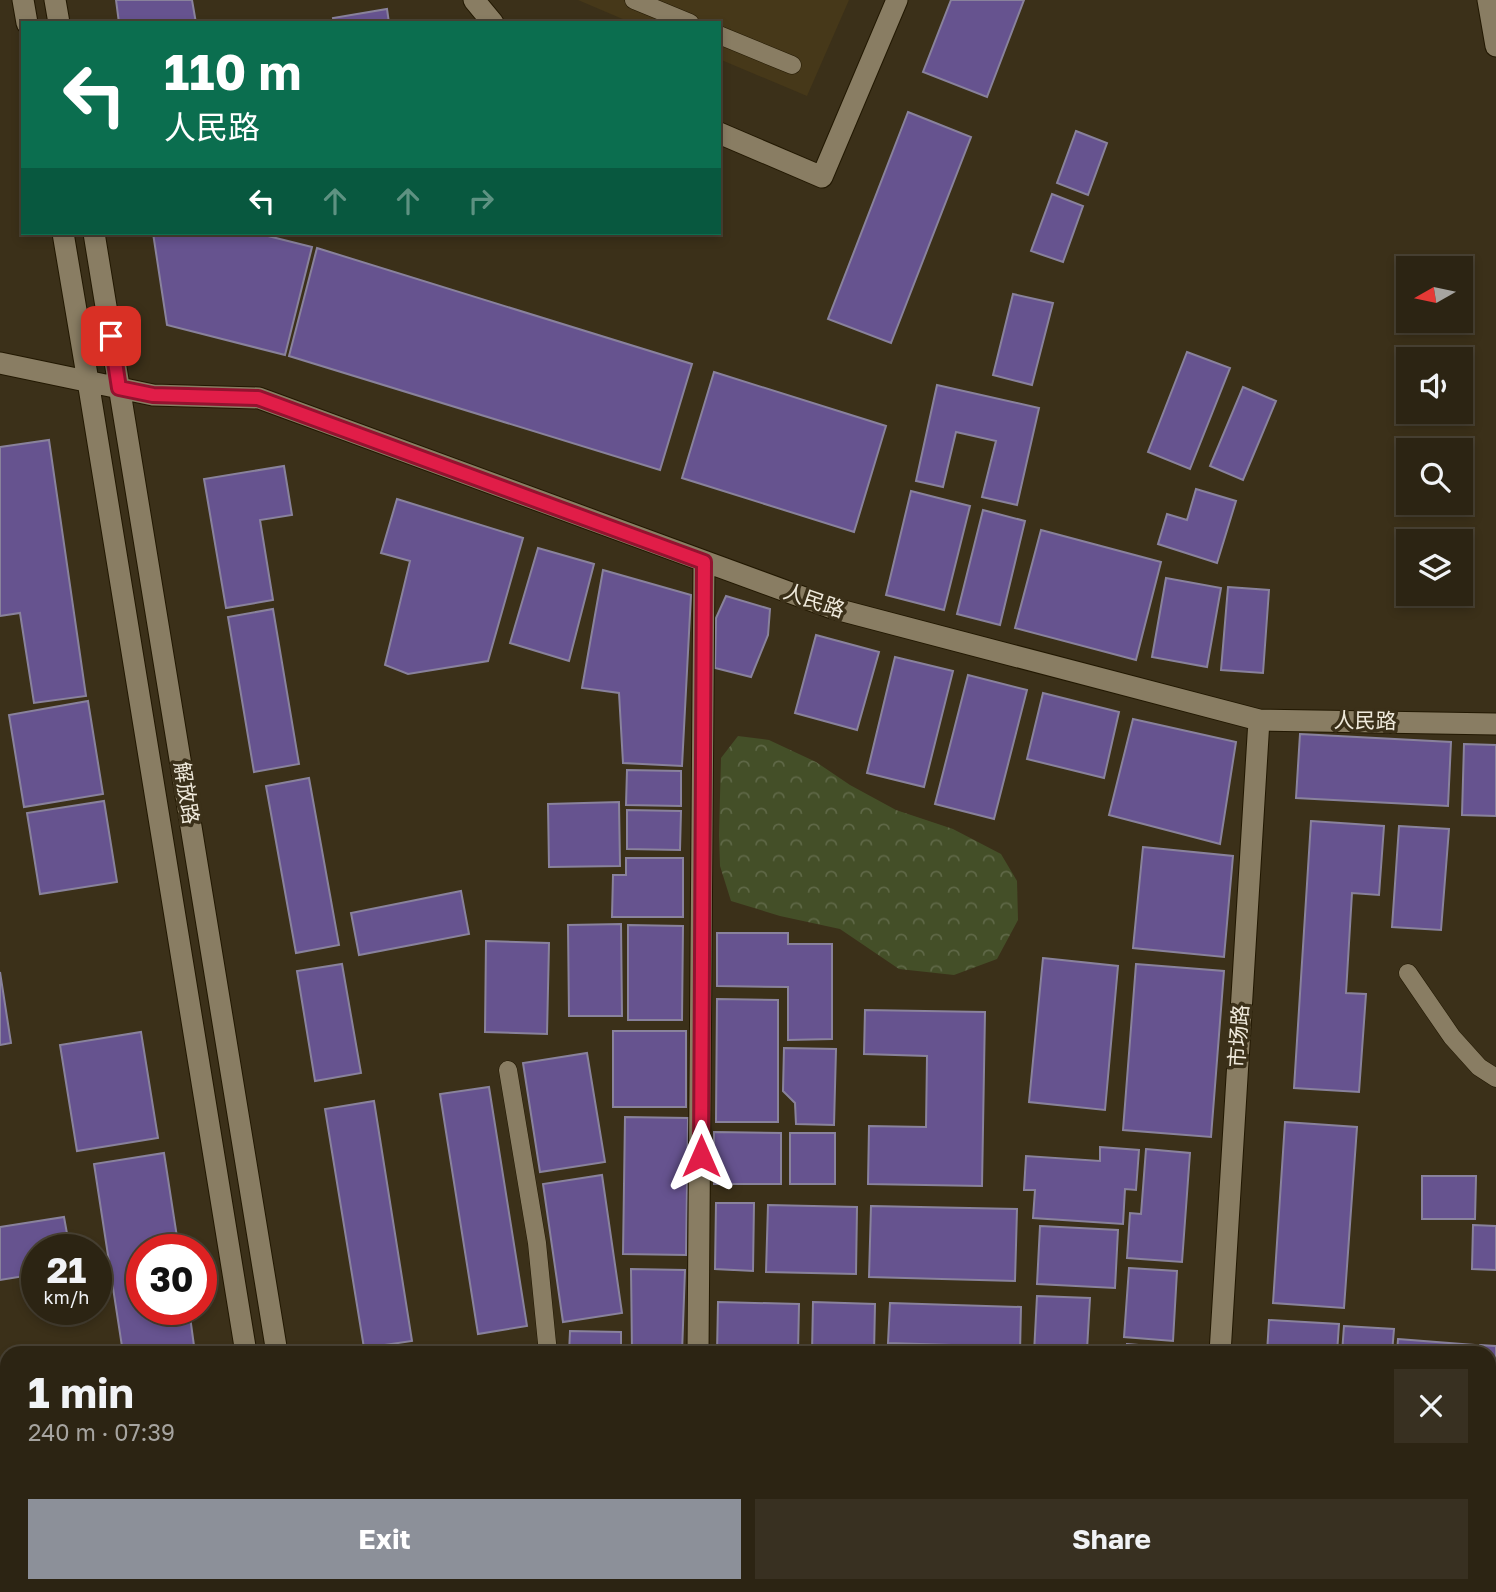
<!DOCTYPE html>
<meta charset="utf-8">
<style>
body{margin:0;font-family:"Golos Text","Noto Sans SC",sans-serif;background:#383021;color:#f1f3f6;height:100vh;display:flex;flex-direction:column;font-size:26px;white-space:nowrap}
*{box-sizing:border-box;margin:0}
p{font-size:23px;color:#a6a4a0}
.icon{flex:none;width:38px;height:38px;fill:none;stroke:currentColor;stroke-width:2;stroke-linecap:round;stroke-linejoin:round}
.map{position:relative;flex:1;overflow:hidden}
.panel{position:absolute;left:0px;top:1346px;width:1496px;height:247px;display:flex;flex-direction:column;background:#2c2413;border-radius:21px 21px 0 0;box-shadow:0 4px 10px #0003,0 0 0 2px #484133}
.panel>*{flex:none}
.hud{position:absolute;left:21px;top:21px;width:700px;height:214px;border-radius:0px;box-shadow:0 4px 10px #0003,0 0 0 2px #484133;background:#0b6e4f;color:#fff;overflow:hidden}
.needle{width:46px;rotate:261deg}
.tools{position:absolute;left:1396px;top:256px;display:grid;gap:14px}
.tools a{display:grid;place-items:center;width:77px;height:77px;border-radius:0px;background:#2c2413;box-shadow:0 4px 10px #0003,0 0 0 2px #484133;font-size:35px}
.speed{position:absolute;left:21px;top:1234px;display:flex;gap:14px;font-size:35px;font-weight:700;text-align:center}
.speed>*{display:grid;place-content:center;width:91px;height:91px;border-radius:50%;background:#2c2413;box-shadow:0 4px 10px #0003,0 0 0 2px #484133;line-height:1}
.speed small{font-size:18px;font-weight:400}
.speed .limit{border:10px solid #d22;background:#fff;color:#111}
.pin{position:absolute;display:grid;place-items:center;width:60px;height:60px;color:#fff;margin:-30px;border-radius:14px;box-shadow:0 4px 10px #0006}
.me{position:absolute;width:77px;margin:-38px;rotate:0deg;stroke-linejoin:round;filter:drop-shadow(0 0 5px #0008)}
.turn{display:flex;align-items:center;gap:24px;height:147px;padding:0 28px;font-size:32px}
.turn .icon{width:91px;height:91px;stroke-width:2.5}
.turn b{display:block;font-size:49px;line-height:60px}
.lanes{display:flex;align-items:center;height:66px;padding:0 28px;background:#0003;justify-content:center;gap:35px;direction:ltr}
.lanes .off{opacity:.35}
.round{display:grid;place-items:center;flex:none;width:74px;height:74px;border-radius:0px;background:#383021}
.overview{display:flex;align-items:center;justify-content:space-between;height:119px;padding:0 28px}
h1{font-size:42px;font-weight:700;line-height:52px}
.action{display:flex;gap:14px;margin-top:auto;padding:14px 28px}
.action a{flex:1;height:80px;border-radius:0px;background:#8c9099;color:#fff;font-size:28px;font-weight:700;line-height:80px;text-align:center}
.action a+a{background:#383021;color:#f1f3f6}
.map>svg:first-child{display:block}
.built{fill:#463819}
.forest{fill:url(#forest-crowns)}
.building{fill:#66538f;stroke:#89829c;stroke-width:2}
.lines{fill:none;stroke-linecap:round;stroke-linejoin:round}
.lane-casing{stroke:#221802;stroke-width:19}
.street-casing{stroke:#221802;stroke-width:23}
.lane{stroke:#897d63;stroke-width:18}
.street{stroke:#897d63;stroke-width:21}
.route-casing{stroke:#92132f;stroke-width:18}
.route{stroke:#e11d48;stroke-width:12}
.labels{text-anchor:middle;stroke-width:7;stroke-linejoin:round;paint-order:stroke}
.street-label{font-size:21px;fill:#efe9db;stroke:#3b3019}
</style>
<div class="map">
<svg width="1496" height="1592" viewBox="0 0 1496 1592">
<defs>
<pattern id="forest-crowns" width="20" height="18" patternUnits="userSpaceOnUse" patternTransform="scale(1.75)"><rect width="20" height="18" fill="#444f28"/><path d="M2 6a3 3 0 1 1 6 0M12 15a3 3 0 1 1 6 0" fill="none" stroke="#5f6847"/></pattern>
</defs>
<rect width="100%" height="100%" fill="#3b3019"/>
<!-- built -->
<path class="built" d="M578,0H849L807,96L719,59V23H632Z"/>
<!-- forest -->
<path class="forest" d="M738,736L769,740L816,762L850,785L896,810L953,829L1001,854L1017,881L1018,920L997,959L954,975L899,969L840,929L780,916L731,901L720,866L719,835L721,758Z"/>
<!-- building -->
<path class="building" d="M116,0H192L196,23H119Z
M951,0H1024L987,97L923,72Z
M387,9L389,23H334L333,18Z
M908,112L971,137L891,343L828,319Z
M1076,131L1107,143L1088,195L1057,183Z
M1052,194L1083,206L1063,262L1031,251Z
M153,233H256L312,247L285,355L167,325Z
M317,248L692,364L660,470L289,356Z
M1013,294L1053,303L1032,385L993,375Z
M1187,352L1230,368L1190,469L1148,452Z
M714,372L886,426L854,532L682,478Z
M937,385L1039,408L1017,505L982,497L996,441L956,432L943,487L916,481Z
M1243,387L1276,401L1243,480L1210,466Z
M49,440L86,696L34,703L20,613L0,616V447Z
M284,466L292,515L260,520L273,600L226,608L204,479Z
M1196,489L1236,501L1217,563L1158,544L1167,514L1187,520Z
M911,491L970,506L944,610L886,595Z
M397,499L523,538L488,661L408,674L385,665L410,561L381,553Z
M983,510L1025,521L1000,625L957,614Z
M1041,530L1161,562L1136,660L1015,628Z
M538,548L594,564L569,661L510,643Z
M603,570L691,595L682,766L623,763L619,693L582,688Z
M1166,578L1221,588L1207,667L1152,657Z
M1228,587L1269,590L1263,673L1221,670Z
M726,596L770,609L768,635L751,677L715,668L716,618Z
M273,609L299,764L254,772L228,617Z
M816,635L879,652L857,730L795,713Z
M895,657L953,671L924,787L867,773Z
M968,675L1027,690L994,819L935,804Z
M1043,693L1119,712L1104,778L1027,759Z
M88,701L103,794L24,807L9,715Z
M1133,719L1236,742L1220,844L1109,815Z
M1300,734L1451,742L1448,806L1296,798Z
M1464,744L1496,745V816L1462,815Z
M627,770L681,771V806L626,805Z
M309,778L339,945L296,953L266,786Z
M104,801L117,882L40,894L27,813Z
M619,802L620,866L549,867L548,804Z
M627,810L681,811L680,850L627,849Z
M1311,821L1384,826L1379,895L1352,893L1346,993L1366,994L1359,1092L1294,1088Z
M1399,826L1449,829L1441,930L1392,927Z
M1143,847L1233,856L1224,957L1133,948Z
M626,858H683V917H612L613,875H626Z
M461,891L469,934L359,955L351,913Z
M621,924L622,1016H569L568,925Z
M628,925L683,926L682,1020H628Z
M717,933H788V944H832V1039L788,1040V987L717,986Z
M486,941L549,943L547,1034L485,1032Z
M1043,958L1118,966L1105,1110L1029,1102Z
M342,964L361,1073L315,1081L297,971Z
M1136,964L1224,971L1211,1137L1123,1130Z
M0,972L11,1043L0,1045Z
M717,999L778,1000V1122H716Z
M865,1010L985,1012L982,1186L868,1184L869,1126L926,1127L927,1056L864,1054Z
M613,1031H686V1107H613Z
M141,1032L158,1138L77,1151L60,1045Z
M784,1048L836,1049L834,1125L796,1124L795,1103L783,1091Z
M587,1053L605,1162L540,1172L523,1063Z
M489,1087L527,1326L478,1334L440,1094Z
M374,1101L412,1341L364,1348L325,1109Z
M625,1117L688,1118L686,1255L623,1254Z
M1285,1122L1357,1127L1344,1308L1273,1303Z
M714,1132L781,1133V1184H714Z
M790,1133H835V1184H790Z
M1100,1147L1139,1150L1136,1190L1125,1189L1123,1224L1033,1218L1035,1190H1024L1026,1156L1100,1161Z
M1146,1149L1190,1153L1182,1262L1127,1258L1130,1213L1141,1214Z
M164,1153L179,1250H142V1309H189L195,1353H123L94,1164Z
M602,1175L622,1313L563,1322L543,1184Z
M1422,1176H1476L1475,1219H1422Z
M716,1203H754L753,1271L715,1269Z
M768,1205L857,1207L856,1274L766,1272Z
M871,1206L1017,1209L1015,1281L869,1277Z
M64,1217L70,1250H37V1274L0,1280V1227Z
M1473,1225L1496,1226V1270L1472,1269Z
M1040,1226L1118,1230L1115,1288L1037,1284Z
M1129,1268L1177,1271L1173,1341L1124,1337Z
M631,1269L685,1270L682,1353H632Z
M1037,1296L1090,1298L1087,1350L1113,1351V1353H1034Z
M718,1302L799,1304L798,1353H717Z
M813,1302L875,1304L874,1353H812Z
M890,1303L1021,1307L1020,1353H950L951,1345L888,1343Z
M1269,1320L1339,1324L1337,1353H1267Z
M1344,1326L1394,1329L1392,1353H1342Z
M570,1331L621,1332V1353H569Z
M1398,1339L1474,1345V1353H1397Z
M1127,1344L1173,1348L1172,1353H1127Z
M1480,1345L1496,1346V1438H1489V1353H1480Z"/>
<g class="lines">
<defs>
<path id="lane" d="M634,0L690,23
M719,35L792,65
M1408,973L1452,1037L1479,1067L1496,1078
M508,1070L537,1243L548,1353
M940,1592L941,1586"/>
<path id="street" d="M23,0L27,23
M55,0L59,23
M474,0L493,23
M1488,0L1496,46
M719,133L822,177L897,0
M63,233L88,381L246,1353
M94,233L277,1353
M0,363L153,395L259,398L832,608L1259,720L1496,724
M698,1353L704,562
M1220,1353L1259,720
M1489,1470H1496
M1489,1502H1496
M283,1586L284,1592
M314,1586L316,1592
M1205,1592L1206,1586"/>
</defs>
<!-- lane casing -->
<use href="#lane" class="lane-casing"/>
<!-- street casing -->
<use href="#street" class="street-casing"/>
<!-- lane -->
<use href="#lane" class="lane"/>
<!-- street -->
<use href="#street" class="street"/>
</g>
<g class="lines">
<defs>
<path id="route" d="M111,336L119,388L153,395L258,398L704,562L701,1156"/>
</defs>
<!-- route casing -->
<use href="#route" class="route-casing"/>
<!-- route -->
<use href="#route" class="route"/>
</g>
<g class="labels">
<!-- street labels -->
<g class="street-label">
<text transform="translate(814 601) rotate(19)" y="7">人民路</text>
<text transform="translate(1365 721) rotate(1)" y="7">人民路</text>
<text transform="translate(186 793) rotate(81)" y="7">解放路</text>
<text transform="translate(1239 1036) rotate(-86)" y="7">市场路</text>
</g>
</g>
</svg>
<div class="tools">
<a><svg class="needle" viewBox="-14 -14 28 28"><path d="M0-13l5 13h-10z" fill="#e53935"/><path d="M0 13l5-13h-10z" fill="#a6a4a0"/></svg></a>
<a><svg class="icon" aria-label="sound" viewBox="0 0 24 24"><path d="M4 9h4l5-4v14l-5-4H4zM17 9q2 3 0 6"/></svg></a>
<a><svg class="icon" aria-label="search" viewBox="0 0 24 24"><circle cx="10" cy="10" r="6"/><path d="M15 15l6 6"/></svg></a>
<a><svg class="icon" aria-label="layers" viewBox="0 0 24 24"><path d="M12 4l9 5-9 5-9-5zM3 14l9 5 9-5"/></svg></a>
</div>
<div class="speed"><div>21<small>km/h</small></div><div class="limit">30</div></div>
<div class="pin" style="left:111px;top:336px;background:#d93025"><svg class="icon" aria-label="arrive" viewBox="0 0 24 24"><path d="M6 21V4h12l-3 4 3 4H6"/></svg></div>
<svg class="me" style="left:701px;top:1156px" viewBox="-20 -20 40 40"><path d="M0-17L14 15 0 8-14 15z" fill="#e11d48" stroke="#fff" stroke-width="4"/></svg>
<div class="hud">
<div class="turn"><svg class="icon" aria-label="left" viewBox="0 0 24 24"><path d="M17 20v-9H6M10 6l-5 5 5 5"/></svg><div><b>110 m</b>人民路</div></div>
<div class="lanes"><svg class="icon" aria-label="left" viewBox="0 0 24 24"><path d="M17 20v-9H6M10 6l-5 5 5 5"/></svg><svg class="icon off" aria-label="ahead" viewBox="0 0 24 24"><path d="M12 20V5M6 11l6-6 6 6"/></svg><svg class="icon off" aria-label="ahead" viewBox="0 0 24 24"><path d="M12 20V5M6 11l6-6 6 6"/></svg><svg class="icon off" aria-label="right" viewBox="0 0 24 24"><path d="M7 20v-9h11M14 6l5 5-5 5"/></svg></div>
</div>
<section class="panel">
<div class="overview"><div><h1>1 min</h1><p>240 m · 07:39</p></div><a class="round"><svg class="icon" aria-label="close" viewBox="0 0 24 24"><path d="M6 6l12 12M18 6L6 18"/></svg></a></div>
<div class="action"><a>Exit</a><a>Share</a></div>
</section>
</div>
